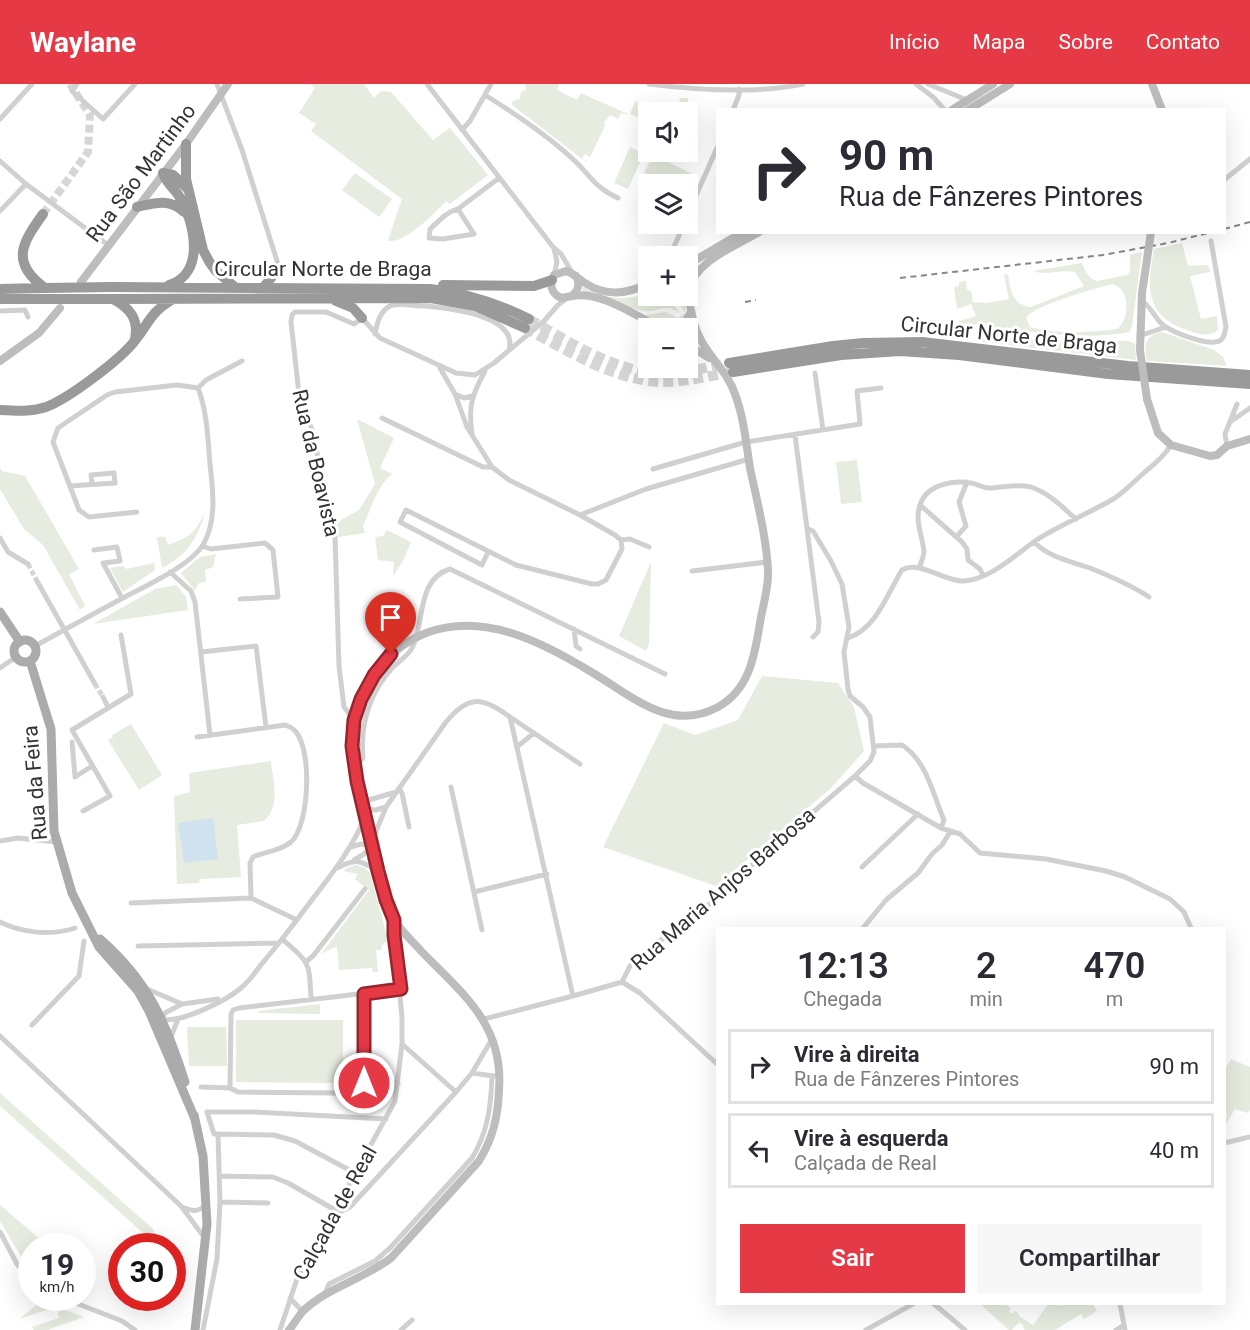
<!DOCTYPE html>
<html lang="pt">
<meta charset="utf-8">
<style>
body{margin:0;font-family:Roboto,sans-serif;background:#f7f7f7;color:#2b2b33;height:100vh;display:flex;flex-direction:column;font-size:22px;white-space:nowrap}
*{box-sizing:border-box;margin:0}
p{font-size:20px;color:#7c7c81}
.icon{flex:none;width:33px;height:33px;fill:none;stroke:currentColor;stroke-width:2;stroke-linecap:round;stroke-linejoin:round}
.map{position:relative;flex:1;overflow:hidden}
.details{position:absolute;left:716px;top:843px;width:510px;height:378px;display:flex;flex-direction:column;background:#fff;border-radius:0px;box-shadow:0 6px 24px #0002}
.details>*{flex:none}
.hud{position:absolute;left:716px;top:24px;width:510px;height:126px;border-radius:0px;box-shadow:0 6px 24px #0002;background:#fff;color:#2b2b33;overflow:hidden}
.fabs{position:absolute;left:638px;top:18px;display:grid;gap:12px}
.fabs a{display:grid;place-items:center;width:60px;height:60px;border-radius:0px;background:#fff;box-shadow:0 6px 24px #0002;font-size:30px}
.speed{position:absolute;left:18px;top:1149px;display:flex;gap:12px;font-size:30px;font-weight:700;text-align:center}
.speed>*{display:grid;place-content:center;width:78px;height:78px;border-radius:50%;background:#fff;box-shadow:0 6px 24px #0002;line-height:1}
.speed small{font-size:15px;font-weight:400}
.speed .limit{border:9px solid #d22;background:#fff;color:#111}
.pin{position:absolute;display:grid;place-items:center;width:51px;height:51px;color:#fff;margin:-62px -26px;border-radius:50% 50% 50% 0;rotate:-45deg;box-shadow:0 0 6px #0007}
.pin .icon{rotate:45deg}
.me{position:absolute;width:66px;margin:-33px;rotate:0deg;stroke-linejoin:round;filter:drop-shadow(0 0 4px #0008)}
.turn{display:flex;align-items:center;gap:21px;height:126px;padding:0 24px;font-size:27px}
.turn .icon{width:78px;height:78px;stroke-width:2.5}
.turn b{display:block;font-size:42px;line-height:51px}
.eta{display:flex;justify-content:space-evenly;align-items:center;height:102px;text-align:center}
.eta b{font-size:36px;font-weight:600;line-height:42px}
.button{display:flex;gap:12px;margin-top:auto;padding:12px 24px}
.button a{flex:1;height:69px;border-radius:0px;background:#e63946;color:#fff;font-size:24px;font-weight:600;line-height:69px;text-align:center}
.button a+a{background:#f7f7f7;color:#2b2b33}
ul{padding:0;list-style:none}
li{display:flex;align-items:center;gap:18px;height:75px;margin:0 12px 9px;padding:0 12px;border:3px solid #e1e1e2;border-radius:0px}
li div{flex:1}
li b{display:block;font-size:22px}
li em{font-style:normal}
header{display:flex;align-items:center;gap:36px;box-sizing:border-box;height:84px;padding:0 30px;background:#e63946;color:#fff}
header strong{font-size:28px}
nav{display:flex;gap:33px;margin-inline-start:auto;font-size:21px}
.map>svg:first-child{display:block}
.green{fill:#e6ecdf;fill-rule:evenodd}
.water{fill:#cfe2ee}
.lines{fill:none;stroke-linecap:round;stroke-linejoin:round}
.street-tunnel{stroke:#d6d6d6;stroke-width:5;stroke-dasharray:5 2.5;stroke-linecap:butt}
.secondary-tunnel{stroke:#d6d6d6;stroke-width:8;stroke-dasharray:8 4;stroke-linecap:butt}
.highway-tunnel{stroke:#d6d6d6;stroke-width:10;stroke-dasharray:10 5;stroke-linecap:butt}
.street{stroke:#d0d0d0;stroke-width:5}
.secondary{stroke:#bdbdbd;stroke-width:8}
.primary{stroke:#ababab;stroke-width:9}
.highway{stroke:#9a9a9a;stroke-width:10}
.rail{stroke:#888;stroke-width:2;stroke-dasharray:6 4.5;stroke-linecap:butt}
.secondary-bridge{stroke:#bdbdbd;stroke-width:8}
.highway-bridge{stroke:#9a9a9a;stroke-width:10}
.route-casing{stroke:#96252e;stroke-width:15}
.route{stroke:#e63946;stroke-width:10}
.labels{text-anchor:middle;stroke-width:6;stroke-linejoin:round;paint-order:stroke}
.street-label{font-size:21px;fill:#333;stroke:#fff}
</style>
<header>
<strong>Waylane</strong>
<nav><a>Início</a><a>Mapa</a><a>Sobre</a><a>Contato</a></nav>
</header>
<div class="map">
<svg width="1250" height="1246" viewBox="0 0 1250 1246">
<rect width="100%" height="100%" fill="#fff"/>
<!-- green -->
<path class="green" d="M310,0H364L374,14L381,7L391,8L433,56L450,44L488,91L450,120L446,117C434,130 406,159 388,157L402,115L311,47L316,40L299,29L315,4Z
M525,0H559L557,6L577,16L581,9L630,31L621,29L618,35L610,31L604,39L605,42L590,73L585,70L582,75L586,77L589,75L586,78L511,20L514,16L520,15L521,8L526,6Z
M680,14H688V24H696L694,49L687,47V28H648V37L630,30L635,17L678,24Z
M630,63L641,68L640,71L643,72L628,105L614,99Z
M653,71L695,91L687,108V100H670L644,89Z
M355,89L392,115L379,133L342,106Z
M1182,159L1188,182L1208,181L1210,188L1190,192L1201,235L1217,232L1218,246C1208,254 1198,250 1187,246C1144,231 1147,203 1154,165Z
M1142,168L1132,242L1130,248C1080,257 1032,247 982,242V240L960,241L959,237L976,232L971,220L957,225L954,203L959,202V198L966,197L967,206L971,207L973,218L986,219L1009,215L1004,191L1008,190C1010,206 1012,221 1031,223L1084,202L1075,188C1060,185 1047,192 1033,187L1082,179C1085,186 1088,195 1097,197L1127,191L1130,188V171ZM1112,200C1131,204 1130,236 1117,245C1090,248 1057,251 1030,243L1026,234C1032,222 1096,204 1112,200Z
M583,203C607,214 623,219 648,208V212H667L680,229C664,218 659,229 644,227C622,224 604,208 581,209Z
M674,212H684C691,252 671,245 644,231L666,228L678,234L685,229Z
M1162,248L1214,266L1223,273L1227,282L1147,277C1144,261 1144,252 1162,248Z
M982,250L1065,259L1129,257L1135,260L1136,276L975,257L978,252Z
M357,335L394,354L380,384L392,390C377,402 371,425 363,442L365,449L338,453L336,439L359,426L375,400Z
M857,376L862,418L841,420L836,378Z
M0,383L2,387L25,392L79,485L69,490L85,522L80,526L43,461L24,445L0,405Z
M205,429C198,454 186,472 162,484L157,453H165L168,461C190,453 194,450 205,429Z
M387,446L411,458L403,477L393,492L394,478L378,476L375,453L383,452Z
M216,470L213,483L205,486L206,498L199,499L195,507L181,489L200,473Z
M651,478L649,560L646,567L619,552Z
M154,479L155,486L123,508L110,484L123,482L127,485Z
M176,501L186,513L188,526L93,540L155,505Z
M762,592L838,599L854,623L864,667L830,705L716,802L603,763L664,639L695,651L738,636Z
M131,640L162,691L139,706L108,656L113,653L112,651Z
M271,677C273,698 281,721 264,737L237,741L241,793L200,795L199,799L177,800L174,712L190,708L189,689Z
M357,781L365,784L370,789L388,856L382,861L381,866H376L378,888H373L372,884L339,886L337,862L321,870L369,806L355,795L358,790L343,787L349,783Z
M320,920V930L259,929L258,927Z
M236,936H343V999L236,998Z
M187,943H226L227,982H189Z
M1231,975L1250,983V1026L1248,1029L1235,1025L1224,1043V1034L1227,1035L1226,1026L1224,1031V986Z
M0,1009L154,1146L155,1157L151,1162H144L150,1155L0,1022Z
M0,1121L48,1162H32L31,1187L23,1176L0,1137Z
M41,1217L84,1233L47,1246H34L32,1243L59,1234L56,1223L19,1235Z
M980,1220H1005L1011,1224L1009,1228L1013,1230L1015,1227L1019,1230V1232L1033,1241L1048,1220H1056L1060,1222L1063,1220L1064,1222L1065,1220H1089L1090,1221L1093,1220L1097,1227L1084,1235L1081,1230L1055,1246H1025L1023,1244L1024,1242L1019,1238L1012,1246H1009Z"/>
<!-- water -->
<path class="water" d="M213,734L218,775L184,779L178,739Z"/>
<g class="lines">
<!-- street-tunnel -->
<path class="street-tunnel" d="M28,480L37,497
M95,600L103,613"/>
<!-- secondary-tunnel -->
<path class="secondary-tunnel" d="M43,130L88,68L90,31L70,0"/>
<!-- highway-tunnel -->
<path class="highway-tunnel" d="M529,235C568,257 615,288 661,289C683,290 707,283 729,279
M525,244C566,266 610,295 659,298C683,299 709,292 733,288"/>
<!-- street -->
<path class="street" d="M77,0L72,7L103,35L135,0
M217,0L242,66L278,180L277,183
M427,0L553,163L561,170L573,190
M649,0C697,6 756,10 803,0
M916,0L933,13L945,26
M928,0L967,16
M485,11C514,29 551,54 576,78C592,94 596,104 618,114
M733,26L739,11V5
M0,35L32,0
M462,46L470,37L491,0
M0,77L26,100L108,161
M1224,96L1250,75
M458,125L474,150L443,155L429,154L430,145C439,137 446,128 458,125L499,94
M0,127L26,100
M687,132L717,64
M554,165L557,178L554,191
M670,172L684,140
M1141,217C1151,221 1154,234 1163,241C1172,248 1211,264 1221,256C1225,252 1225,247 1226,243L1211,157
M0,227L25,226L28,233
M375,250C377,239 380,227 390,222C400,218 413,222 423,222C445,224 519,230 509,266
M1139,252L1166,243
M440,284L455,310L467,343L492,383L509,396L580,431L615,451L621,456L622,465L606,496L598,500H592L516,481L406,426L400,438L482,481L488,468
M815,289L823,346
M198,304L206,296L242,277
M455,310L464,314L472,312
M382,334L483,383H492
M1230,338L1250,324
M472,349C468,322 472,311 485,287
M795,351L819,538L818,548L813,553
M1227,362L1225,350L1237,320
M653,385L746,358L860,340L857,307L881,304
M70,402L115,399L114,389L91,391L92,400
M920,421L962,458L967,465L968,476L980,485L983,491
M580,431L646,405L749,375
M957,452L966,442L959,418L967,398
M0,454L8,468L28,480
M621,456L630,455L649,463
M1034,458C1050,474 1070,477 1090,484C1110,492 1131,501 1149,513
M202,462L211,465L265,459L273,466L278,513L240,515
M94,466L117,463L120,477L103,479L122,514
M919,484C921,479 924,472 924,467C922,450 913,433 922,416C930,400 955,396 971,399C978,400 982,404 989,404C1002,404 1017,399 1031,403C1049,409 1062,423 1076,435
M692,487L767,478
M170,488L191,507L195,518L210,651
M37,497L95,600
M574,545L576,562L580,565
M848,554C877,544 887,510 902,486C920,476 943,497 963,497C991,496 1017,469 1038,455C1063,439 1090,429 1115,414C1126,406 1136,396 1146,387C1156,379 1165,371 1171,361
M35,562C64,546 93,530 123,514C145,502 190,482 203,461C217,437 213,406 210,380C208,355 207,327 198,304L177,301L115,308L107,311L58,344L53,358L79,426L89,433L137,428
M201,568L256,562L266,643
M0,584L16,573
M103,613L108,623
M510,633L580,680
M354,636L344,623L339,582L335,452L312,346L299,310L291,238L292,231L295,228H326L354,240L362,234L380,254L456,289L475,291L494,279L544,237L558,221L566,215
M197,653L285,641C288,642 291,643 293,645C313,660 310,741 291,758C279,768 265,767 253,773L250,779L251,814L297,836
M72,658L75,693L92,682
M518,662L534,649
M874,662L902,661C927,677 933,711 944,736L941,744
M355,682L363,674C360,640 369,610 392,584C398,578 408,572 412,564C425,540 416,495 450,485L665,590
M855,692L863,699L941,744L960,750L980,769L1046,775L1106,787L1125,793L1170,815L1184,828L1191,844
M451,703L482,846
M399,704L402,709L409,743
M362,718L396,708
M364,725L376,726L386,723L446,638C469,610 483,613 510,633L573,912
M83,727L110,712L72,646L131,610L121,551
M0,757L18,754L57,758
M372,757L386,723
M351,763L361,760L372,762
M354,776L364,770L372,762
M862,783L918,730
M337,784C357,774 359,776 378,787
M474,808L547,790
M131,819L251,814
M0,838C22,849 51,852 75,844
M863,844L886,816L918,789L932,770L942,761L950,748
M282,855C311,880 309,878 311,915
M138,862L279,859
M307,877L313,872L365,805
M622,898L632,878L656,859L692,837L737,794L855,692L870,677L874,668L870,633L863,623L850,612L848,605L844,568L849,543L842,500L831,477L813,447L808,445
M622,898L640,909L717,980
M147,905L182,920L218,915
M364,910V999
M162,935C180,940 227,916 241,904C251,896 257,885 265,876C280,858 294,840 308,821C330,792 351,767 365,733
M484,935L573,912L622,898
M161,937L165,929L182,920
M32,941L79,892L84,857
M0,952L181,1122L204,1153
M171,953L178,935
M402,960L456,1008
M472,989L494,992
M201,1003L230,1004L238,1008L335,1009L353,1004L364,999H398
M230,1004L231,930L233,926L239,924L401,905
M218,1050H214L207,1028H254L386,1035
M218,1050L274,1051L295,1057L355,1089
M1224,1059L1250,1053
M220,1092L273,1093L288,1099L335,1126
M220,1118L268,1119
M182,1123C192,1127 197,1129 206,1121
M332,1132L350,1123L456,1008L472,989L492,955
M0,1148L17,1180L32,1196
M324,1212L329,1200L375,1177L390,1164L472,1074C488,1048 491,1022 492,992
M63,1214L122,1237L135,1246
M290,1214L303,1228
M934,1220L965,1246
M1120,1220L1125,1246
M203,1246L217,1175L220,1118L218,1050
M280,1246L297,1195L395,1017L402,960V933L394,851V837
M401,1246L412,1236
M866,1246L913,1220
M1116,1246L1124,1241"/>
<!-- secondary -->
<path class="secondary" d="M1152,0L1162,26
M952,26L993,0
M968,26L1010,0
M687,181L743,148
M576,192C580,200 579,206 572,212L561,214C551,209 549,201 554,191L566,187C574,189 578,195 585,199C607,213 626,210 648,200
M81,198L186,60L228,0
M688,207C695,177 734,163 759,148
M572,212C602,207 635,232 661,244
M677,244L685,239L691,228
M687,260L709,274
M1140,266L1142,209
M0,277L39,249L60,224
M1147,315L1158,349L1171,361L1210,372L1217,371L1227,362L1250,355
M289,1246C294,1240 298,1233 303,1227C328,1203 364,1195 391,1174L479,1077C493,1054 498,1033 499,1006C504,941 463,910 422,868C413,858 402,848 395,837C380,812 376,778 370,751C363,722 353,693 352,663C351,652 353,640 356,629C368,594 390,563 426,549C484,527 544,559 593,589C632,612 670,649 718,623C752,604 755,567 761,533C764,518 769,501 768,486C766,451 757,417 750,384C746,359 744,334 735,310C728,289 712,276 702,258C692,241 691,224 687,205"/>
<!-- primary -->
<path class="primary" d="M0,528L20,558
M14 567a11 11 0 1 1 22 0a11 11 0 1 1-22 0Z
M30,577L51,645L54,747L72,809L99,863L138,907L149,927L195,1035
M100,855C148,897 166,938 185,998
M194,1031L203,1072L207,1140L195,1246"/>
<!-- highway -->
<path class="highway" d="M186,60V95L203,166L210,179L216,187L236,204
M163,89C166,99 174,104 179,112C195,138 206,190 169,201
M163,89L173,91L188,105
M137,123C155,119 170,114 184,128
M43,130C23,158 9,178 45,204
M443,201L534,202L552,196
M111,203L430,205C466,209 497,219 529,235
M263,204L271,194L277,183
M0,205L45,204
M0,215H37
M113,215L431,214L475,222L525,244
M113,215C130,224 139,235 135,255
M336,217L353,224L362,234
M729,279L833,262L863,259L922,258L1128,282L1250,291
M733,288L841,271L900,267L959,271L1108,290L1250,300
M0,326C16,327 31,328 46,323C68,315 118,277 133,259C150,239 148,230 173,215"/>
<!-- rail -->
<path class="rail" d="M1224,145L1250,138
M900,194L1103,171L1168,159L1212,148
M745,218L756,216"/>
<!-- secondary-bridge -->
<path class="secondary-bridge" d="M1142,209L1151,148
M1140,266L1147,315"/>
<!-- highway-bridge -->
<path class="highway-bridge" d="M45,204L111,203
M37,215H113"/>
</g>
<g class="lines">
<defs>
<path id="route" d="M364,999V910L401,905L394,851V836L386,816L378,787L357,697L352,662L354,636L361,615L374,591L391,570"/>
</defs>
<!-- route casing -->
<use href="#route" class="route-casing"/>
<!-- route -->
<use href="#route" class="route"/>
</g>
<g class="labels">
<!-- street labels -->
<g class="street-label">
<text transform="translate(141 89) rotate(-53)" y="7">Rua São Martinho</text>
<text x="323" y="192">Circular Norte de Braga</text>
<text transform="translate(1009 251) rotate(6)" y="7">Circular Norte de Braga</text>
<text transform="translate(316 379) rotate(77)" y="7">Rua da Boavista</text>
<text transform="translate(35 699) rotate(-95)" y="7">Rua da Feira</text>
<text transform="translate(723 805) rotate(-41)" y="7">Rua Maria Anjos Barbosa</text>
<text transform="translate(335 1129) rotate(-61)" y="7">Calçada de Real</text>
</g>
</g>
</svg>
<div class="fabs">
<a><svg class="icon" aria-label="sound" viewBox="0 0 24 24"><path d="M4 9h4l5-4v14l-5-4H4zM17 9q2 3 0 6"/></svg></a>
<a><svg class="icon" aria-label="layers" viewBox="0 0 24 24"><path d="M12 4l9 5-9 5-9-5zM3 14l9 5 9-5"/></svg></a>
<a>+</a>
<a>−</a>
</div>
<div class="speed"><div>19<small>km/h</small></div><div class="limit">30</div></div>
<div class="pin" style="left:391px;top:570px;background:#d93025"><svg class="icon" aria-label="arrive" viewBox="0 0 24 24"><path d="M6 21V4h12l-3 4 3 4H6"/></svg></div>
<svg class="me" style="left:364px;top:999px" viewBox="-20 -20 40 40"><circle r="17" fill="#e63946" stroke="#fff" stroke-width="3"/><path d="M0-11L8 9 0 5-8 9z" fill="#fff"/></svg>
<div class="hud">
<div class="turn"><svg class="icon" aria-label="right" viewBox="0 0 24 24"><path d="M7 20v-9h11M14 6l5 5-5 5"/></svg><div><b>90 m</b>Rua de Fânzeres Pintores</div></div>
</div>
<section class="details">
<div class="eta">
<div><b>12:13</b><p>Chegada</p></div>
<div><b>2</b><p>min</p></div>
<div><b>470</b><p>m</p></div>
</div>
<ul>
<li><svg class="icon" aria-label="right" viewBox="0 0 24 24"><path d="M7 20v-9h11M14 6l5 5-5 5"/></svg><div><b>Vire à direita</b><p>Rua de Fânzeres Pintores</p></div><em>90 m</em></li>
<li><svg class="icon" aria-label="left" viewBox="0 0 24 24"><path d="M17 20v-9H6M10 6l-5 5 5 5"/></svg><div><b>Vire à esquerda</b><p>Calçada de Real</p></div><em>40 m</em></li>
</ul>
<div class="button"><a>Sair</a><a>Compartilhar</a></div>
</section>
</div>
